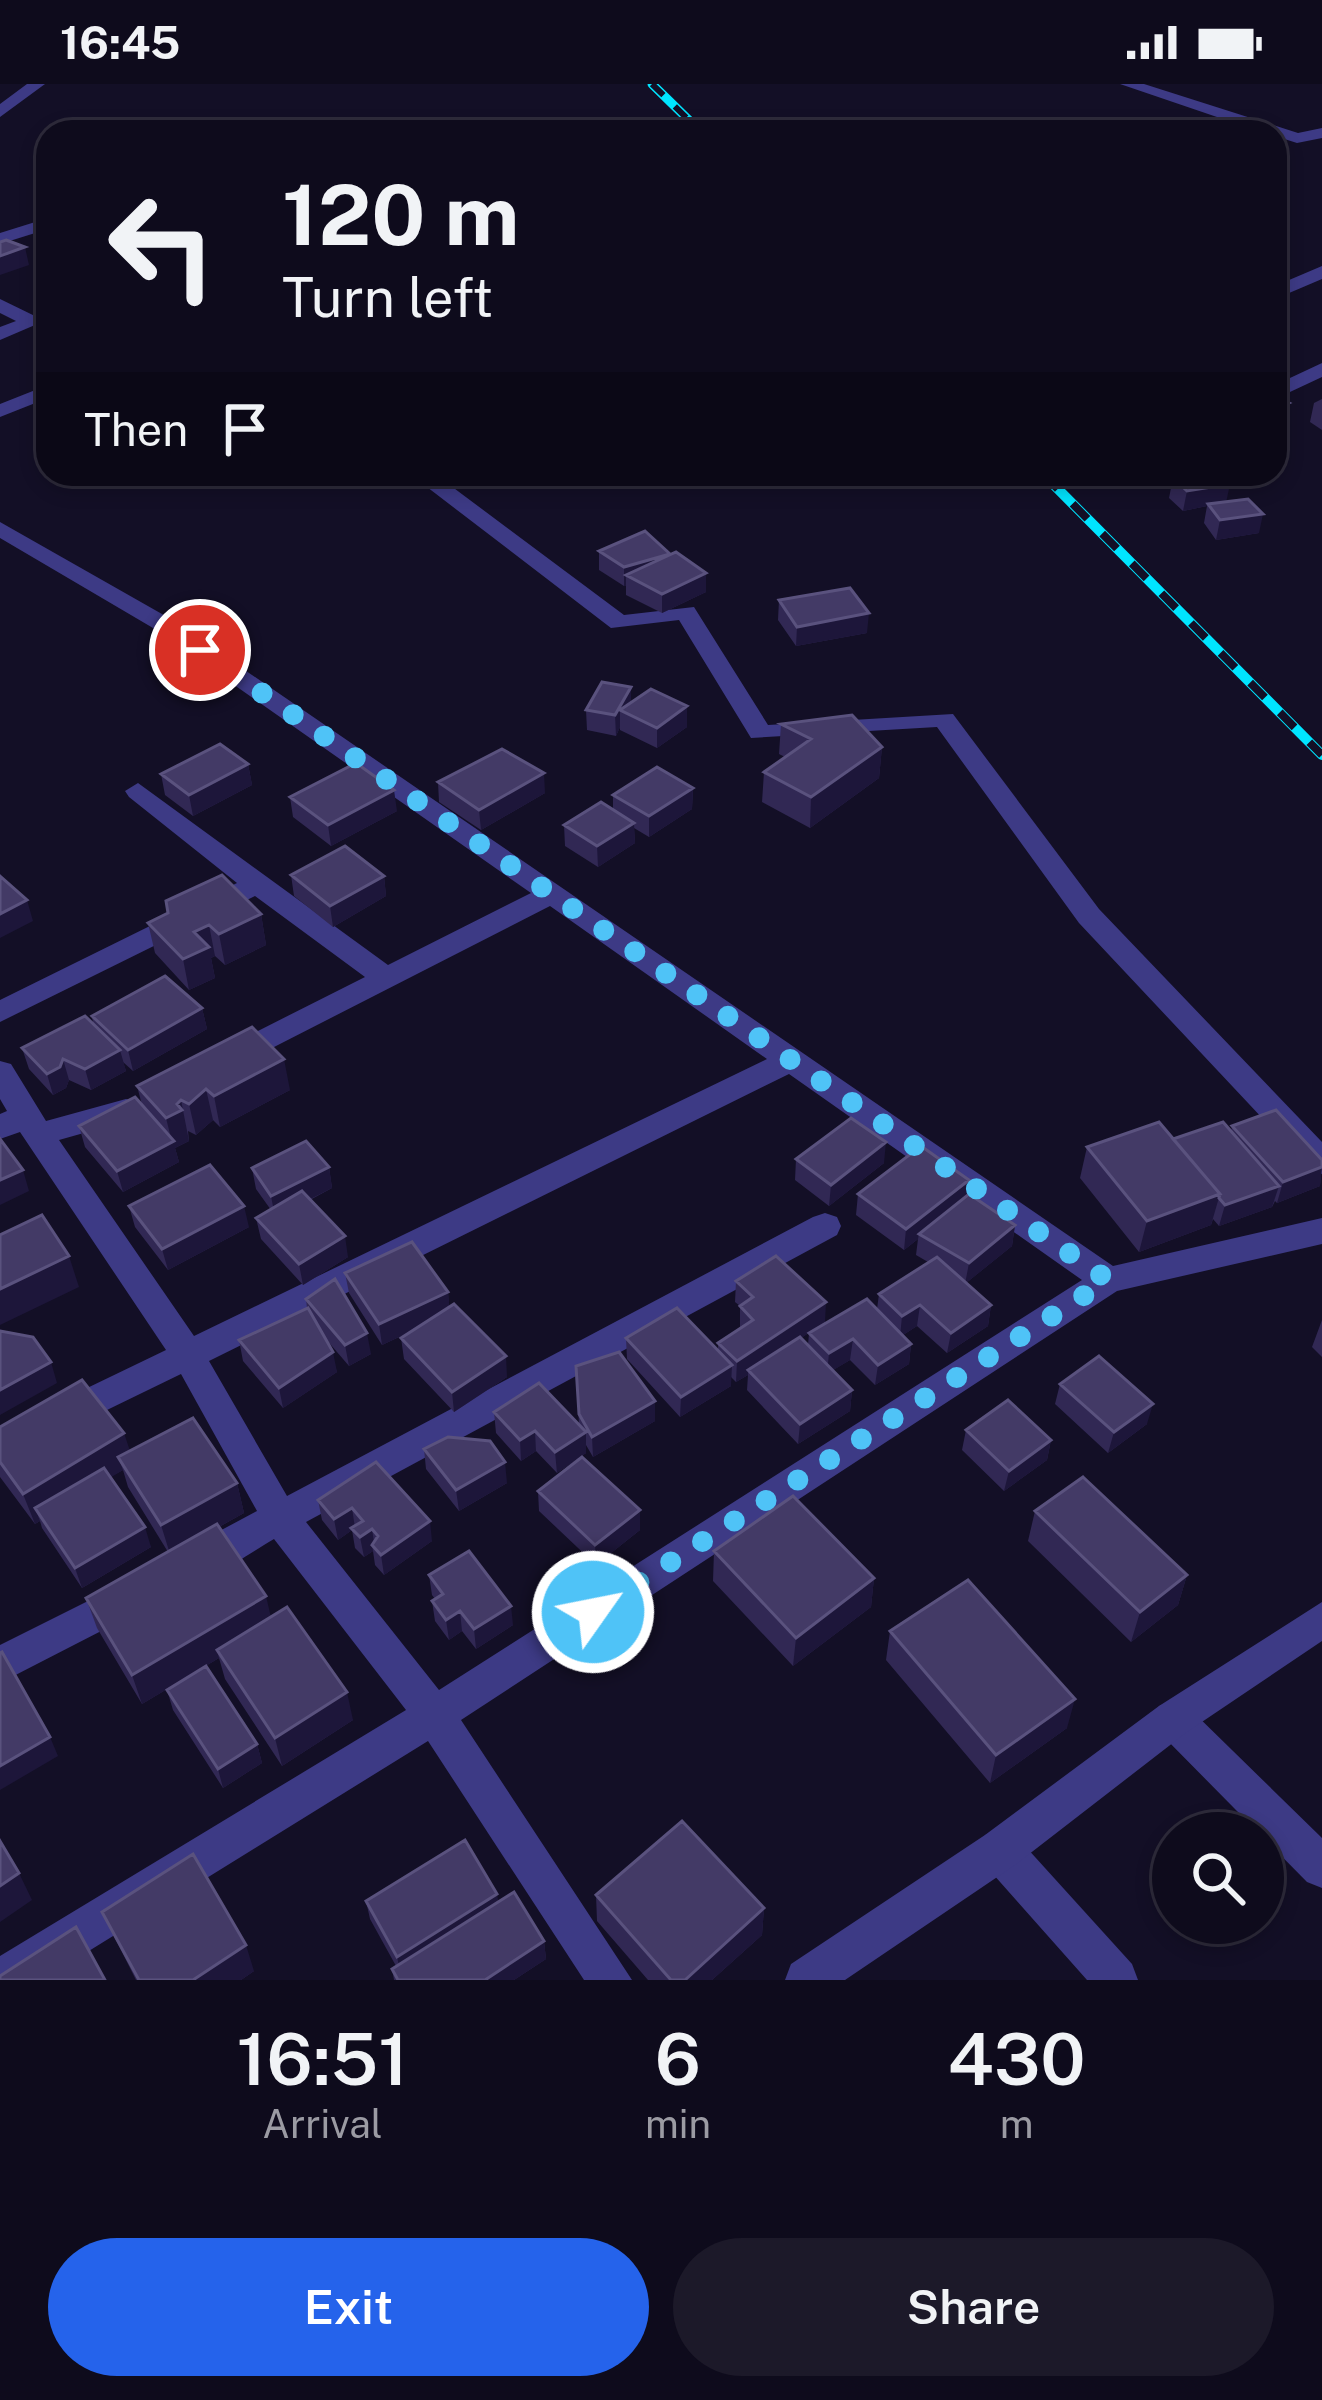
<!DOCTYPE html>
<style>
body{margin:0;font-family:"Public Sans",sans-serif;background:#1c1929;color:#f1f3f6;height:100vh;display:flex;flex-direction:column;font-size:45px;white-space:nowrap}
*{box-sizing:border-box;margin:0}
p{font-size:39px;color:#9b9ba3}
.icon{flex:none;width:66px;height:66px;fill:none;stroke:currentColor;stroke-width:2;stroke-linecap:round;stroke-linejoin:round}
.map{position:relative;height:1896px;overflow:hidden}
.panel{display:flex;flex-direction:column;background:#0e0b1c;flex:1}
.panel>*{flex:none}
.top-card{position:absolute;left:36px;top:36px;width:1251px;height:366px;border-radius:36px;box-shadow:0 6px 18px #0003,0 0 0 3px #2e2b3b;background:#0e0b1c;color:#f1f3f6;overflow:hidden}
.fabs{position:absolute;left:1152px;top:1728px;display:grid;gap:24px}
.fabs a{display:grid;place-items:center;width:132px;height:132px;border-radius:50%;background:#0e0b1c;box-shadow:0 6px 18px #0003,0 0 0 3px #2e2b3b;font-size:60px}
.pin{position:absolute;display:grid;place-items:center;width:102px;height:102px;color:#fff;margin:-51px;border:6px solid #fff;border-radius:50%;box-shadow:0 3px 12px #0007}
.me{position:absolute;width:132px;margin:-66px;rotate:57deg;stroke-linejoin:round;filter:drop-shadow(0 0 9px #0008)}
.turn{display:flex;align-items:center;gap:42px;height:252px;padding:0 48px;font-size:54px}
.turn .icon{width:156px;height:156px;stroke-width:2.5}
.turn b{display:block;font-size:84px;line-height:102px}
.then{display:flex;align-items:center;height:114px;padding:0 48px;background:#0003;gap:24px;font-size:45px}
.eta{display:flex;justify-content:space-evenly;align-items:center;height:204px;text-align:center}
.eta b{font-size:72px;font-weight:600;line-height:84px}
.action{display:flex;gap:24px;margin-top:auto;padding:24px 48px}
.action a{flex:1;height:138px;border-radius:72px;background:#2563eb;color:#fff;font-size:48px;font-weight:600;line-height:138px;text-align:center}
.action a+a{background:#1c1929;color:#f1f3f6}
.status{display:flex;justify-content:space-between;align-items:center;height:84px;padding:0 60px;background:#0e0b1c;direction:ltr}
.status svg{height:33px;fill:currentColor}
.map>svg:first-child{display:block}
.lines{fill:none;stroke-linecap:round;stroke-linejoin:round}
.minor{fill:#3d3a85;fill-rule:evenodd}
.tertiary{fill:#3d3a85;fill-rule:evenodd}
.rail-far1-casing{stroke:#00e5ff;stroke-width:9}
.rail-casing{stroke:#00e5ff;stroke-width:10}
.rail-far1{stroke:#130f26;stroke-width:6;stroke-dasharray:16;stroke-linecap:butt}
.rail{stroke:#130f26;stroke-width:8;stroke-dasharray:21;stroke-linecap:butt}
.wall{fill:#312854}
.shaded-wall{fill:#1d163a}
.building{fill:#433a66;stroke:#5a527e;stroke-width:3}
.route{stroke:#4fc3f7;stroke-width:21;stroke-dasharray:0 37.8}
</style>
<div class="status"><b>16:45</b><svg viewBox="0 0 49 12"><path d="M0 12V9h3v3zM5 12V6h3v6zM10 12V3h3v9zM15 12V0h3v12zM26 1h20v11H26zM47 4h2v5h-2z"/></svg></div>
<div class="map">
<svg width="1322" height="1896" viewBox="0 0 1322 1896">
<rect width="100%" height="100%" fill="#130f26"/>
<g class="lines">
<!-- minor -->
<path class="minor" d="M27,0H45L0,33V20Z
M1120,0H1144L1298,49L1322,44V54L1297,59L1275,52V48H1261Z
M48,134V145L0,160V149Z
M1322,182V195L1275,215V202Z
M0,215L39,234L42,238L0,256V243L16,237L0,229Z
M1322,279V293L1275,315V301Z
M48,301V314L0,333V320Z
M410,390H435L624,531L694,523L768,641L953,630L1099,825L1322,1058V1090L1311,1086L1079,839L937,643L751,654L679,536L611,544Z
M0,438L169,534L1113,1182L1322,1134V1160L1117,1207L461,1636L632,1896H584L428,1657L42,1896H0V1872L406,1626L274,1455C249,1469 212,1500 184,1490L178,1478L184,1466L257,1427L181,1290L0,1378V1346L166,1266L20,1048L0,1055V1030L7,1027L0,1015V977L11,980L46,1037L126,1015L137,1018L142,1026L137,1034L59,1056L194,1252L767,975L550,822L233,984L222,981L218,973L222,965L365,893L255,812L0,938V916L237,799L129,713L125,707L138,699L388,881L531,809L153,544L0,454ZM789,990L1082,1196L439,1606L306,1438L837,1151L841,1142L837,1133L825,1129L813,1133L287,1412L209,1277Z
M128,1497L142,1502L147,1514L142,1526L0,1599V1561Z
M1173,1616L1187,1622L1322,1754V1804L1307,1798L1159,1648L1153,1635L1159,1622Z
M1000,1745L1015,1751L1132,1880L1138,1896H1087L985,1781L979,1766L985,1751Z"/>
<!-- tertiary -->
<path class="tertiary" d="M1322,1518V1557L1187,1648L1015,1781L845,1896H785L791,1880L985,1751L1159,1622Z"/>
<defs>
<path id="rail-far1" d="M652,0L701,48"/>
<path id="rail" d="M1043,390L1322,671"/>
</defs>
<!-- rail-far1 casing -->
<use href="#rail-far1" class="rail-far1-casing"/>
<!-- rail casing -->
<use href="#rail" class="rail-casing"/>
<!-- rail-far1 -->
<use href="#rail-far1" class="rail-far1"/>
<!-- rail -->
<use href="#rail" class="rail"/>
</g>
<!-- wall -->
<path class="wall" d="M1322,315V346L1310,338L1314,319Z
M1173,394L1226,418L1259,449L1216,456L1204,439L1207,422L1183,427L1169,414Z
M599,467L670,471L706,489V508L662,529L626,511V502H624L599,486Z
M779,516L867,549L796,562L778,536Z
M631,603V618L687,643L657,664L620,646V643L616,652L587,646L586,626Z
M781,640L882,663L879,694L810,744L762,718L764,688L785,673L779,670Z
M248,680L252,701L193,732L165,711L161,690Z
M438,698L545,709L481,746L439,718Z
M693,704L692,725L649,753L634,744L635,759L598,783L565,762L564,741L613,726V711Z
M290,713L397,727L331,762L293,733Z
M291,791L384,792L386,812L333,843L294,812Z
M261,830L266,861L225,881L215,872L211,874L215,894L189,906L155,869L148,839Z
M202,924L207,945L133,987L123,978L126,987L91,1006L69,996L66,1004L53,1011L29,985L22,964L93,940L92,932Z
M137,1002L290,1006L220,1043L213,1036L196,1051L188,1047L189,1057L175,1064L179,1078L123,1108L85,1063L79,1042L142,1021Z
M1232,1042L1322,1076L1320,1102L1277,1119L1275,1117L1272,1123L1219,1142L1213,1135L1211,1141L1139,1168L1080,1094L1087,1063L1231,1048Z
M796,1075L884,1079L829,1122L795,1096Z
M329,1083L332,1104L310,1116L348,1173L303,1201L261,1155L256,1134L271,1126L256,1105L252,1084Z
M969,1096L967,1112L1015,1141L1012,1162L966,1199L991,1221L988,1242L947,1269L917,1242L903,1251L911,1260L909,1280L875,1301L850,1276L833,1286L852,1306L850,1327L798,1360L747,1306L748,1291L736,1298L731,1293V1302L680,1333L627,1275L626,1254L718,1267V1259L740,1244V1222L735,1218L736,1197L825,1238L801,1254L808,1261L809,1249L877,1225L879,1210L928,1178L916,1171L918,1155L904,1166L856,1131L858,1110Z
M129,1122L249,1143L168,1186L135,1143Z
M345,1189L448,1208L449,1223L507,1293L454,1328L404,1275L401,1254L414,1246L382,1261L349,1209Z
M306,1215L371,1270L349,1282L325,1254L337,1288L283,1324L243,1277L239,1256L307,1224Z
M1322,1236V1273L1312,1263Z
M576,1282L655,1317V1337L593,1373L586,1361V1369L557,1389L536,1367L521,1377L496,1349L494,1328L579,1341Z
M1060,1300L1147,1340L1108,1369L1055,1320Z
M0,1343L130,1367L237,1399L244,1429L219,1443L271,1533L353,1636L282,1682L225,1595L219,1574L142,1620L97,1544L86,1514L168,1468L128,1403L123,1386L110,1393L151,1463L82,1504L42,1444L40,1437L35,1440L0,1393Z
M966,1346L1051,1356L1047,1376L1004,1407L962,1366Z
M424,1365L507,1399L459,1427L426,1385Z
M376,1378L432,1457L384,1491L375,1481L373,1467L364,1473L355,1464L352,1446L338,1456L322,1436L318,1416Z
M538,1407L640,1446L596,1481L539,1427Z
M1035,1427L1187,1491L1178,1521L1131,1558L1028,1457Z
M714,1467L874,1494L871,1523L793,1582L713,1497Z
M429,1491L513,1541L476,1565L462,1547L449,1556L435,1537L432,1517L435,1515L432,1511Z
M890,1547L1067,1644L990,1699L886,1576Z
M167,1606L257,1660L262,1679L223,1704L173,1626Z
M596,1811L764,1824L762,1851L712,1896H648L597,1837Z
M366,1817H498L544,1857L546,1875L514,1896H394L392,1885L396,1882L370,1835Z
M102,1828L254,1887L241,1896H136Z"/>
<!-- shaded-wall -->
<path class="shaded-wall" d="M25,163L29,181L0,191V172Z
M1289,319L1285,337L1275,342V325Z
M1230,400L1226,419L1208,420L1207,422L1183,427L1187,407Z
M1263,430L1259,449L1216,456L1220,436Z
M670,470V489L626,491V502H624V483Z
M706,489V508L662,529V510Z
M869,529L867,549L796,562L797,543Z
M631,603V623L620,626V643L616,652L615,631Z
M687,622V643L657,664V644Z
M882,663L879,694L810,744L811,713Z
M248,680L252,701L193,732L189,711Z
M544,689L545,709L481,746L479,726Z
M693,704L692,725L649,753V732Z
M394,706L397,727L331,762L328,741Z
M634,739L635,759L598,783L597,762Z
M384,792L386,812L333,843L330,822Z
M27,816L33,837L0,854V830Z
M261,830L266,861L225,881L219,850Z
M209,841L215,872L211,874L215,894L189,906L183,875L194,848Z
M202,924L207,945L133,987L128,966Z
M120,966L126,987L91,1006L85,985Z
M63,975L69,996L66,1004L53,1011L47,990Z
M284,975L290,1006L220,1043L214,1012Z
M206,1005L213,1036L196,1051L189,1020Z
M181,1016L189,1057L175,1064L179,1078L123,1108L117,1087L172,1058L166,1034Z
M886,1058L884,1079L829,1122L831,1101Z
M329,1083L332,1104L275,1133L271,1112Z
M1322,1083L1320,1102L1277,1119L1283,1098Z
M23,1086L29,1107L0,1121V1096Z
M969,1096L966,1117L919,1150L918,1155L904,1166L906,1145Z
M1279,1102L1272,1123L1219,1142L1225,1121Z
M1220,1110L1211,1141L1139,1168L1147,1137Z
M244,1122L249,1143L168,1186L162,1165Z
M1015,1141L1012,1162L965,1200L969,1179Z
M345,1152L348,1173L303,1201L299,1180Z
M69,1172L79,1203L0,1241V1205Z
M448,1208L450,1229L382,1261L379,1240Z
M826,1218L825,1238L751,1288L748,1286V1291L736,1298L737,1277Z
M920,1221L917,1242L900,1253L902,1232Z
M991,1221L988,1242L947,1269L951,1249Z
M367,1249L371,1270L349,1282L345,1261Z
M853,1255L850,1276L827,1290L829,1269Z
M911,1260L909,1280L875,1301L878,1281Z
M333,1268L337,1288L283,1324L279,1304Z
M506,1272L507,1293L454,1328L452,1308Z
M51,1278L57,1299L0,1331V1306Z
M732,1281L731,1302L680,1333L681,1313Z
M852,1306L850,1327L798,1360L800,1340Z
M655,1317V1337L593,1373L592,1353Z
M1153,1320L1147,1340L1108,1369L1114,1348Z
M535,1347L536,1367L521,1377L520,1356Z
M586,1348V1369L557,1389L555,1368Z
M124,1349L134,1379L118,1373L123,1386L42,1435L35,1424L40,1437L35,1440L23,1410Z
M1051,1356L1047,1376L1004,1407L1009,1387Z
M505,1378L507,1399L459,1427L456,1406Z
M237,1399L244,1429L170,1470L161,1441Z
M352,1424L355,1444L338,1456L334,1435Z
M640,1426V1446L596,1481L595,1461Z
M430,1437L432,1457L384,1491L381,1471Z
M145,1443L151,1463L82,1504L75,1484Z
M372,1445L375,1465L372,1461L373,1467L364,1473L360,1453Z
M1187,1491L1178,1521L1131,1558L1140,1528Z
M874,1494L871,1523L793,1582L796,1554Z
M266,1512L273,1542L217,1566L219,1574L142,1620L132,1591Z
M511,1522L513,1541L476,1565L474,1545Z
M460,1527L462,1547L449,1556L446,1536Z
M347,1608L353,1636L282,1682L275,1654Z
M1075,1615L1067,1644L990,1699L996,1671Z
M50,1653L58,1672L0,1706V1682Z
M257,1660L262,1679L223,1704L218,1685Z
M19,1789L32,1816L0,1838V1802Z
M497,1810L500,1827L401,1890L397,1873Z
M764,1824L762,1851L712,1896H685Z
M544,1857L546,1875L514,1896H485Z
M246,1861L254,1887L241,1896H193Z"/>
<!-- building -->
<path class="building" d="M6,156L25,163L0,172V158Z
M1275,312L1289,319L1275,325Z
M1217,390L1230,400L1187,407L1173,394Z
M1248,415L1263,430L1220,436L1208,420Z
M645,447L670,470L624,483L599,467Z
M676,468L706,489L662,510L626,491Z
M850,504L869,529L797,543L779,516Z
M602,598L631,603L615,631L586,626Z
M651,605L687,622L657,644L620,626Z
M852,631L882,663L811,713L764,688L811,655L781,640Z
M220,660L248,680L189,711L161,690Z
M502,665L544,689L479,726L438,698Z
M356,679L394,706L328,741L290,713Z
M657,683L693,704L649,732L613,711Z
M601,718L634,739L597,762L564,741Z
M345,762L384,792L330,822L291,791Z
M222,791L261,830L219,850L209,841L194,848L209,863L183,875L148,839L168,829L166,817Z
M0,792L27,816L0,830Z
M165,892L202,924L128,966L92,932Z
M85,932L120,966L85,985L63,975L60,983L47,990L22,964Z
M252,943L284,975L214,1012L206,1005L189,1020L181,1016L177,1020L182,1026L166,1034L137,1002Z
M135,1013L174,1057L117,1087L79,1042Z
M1276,1026L1322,1076V1083L1283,1098L1232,1042Z
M851,1034L886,1058L831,1101L796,1075Z
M1159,1038L1220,1110L1147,1137L1087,1063Z
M1223,1038L1279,1102L1225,1121L1219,1114L1220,1110L1173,1055Z
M0,1055L23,1086L0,1096Z
M306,1057L329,1083L271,1112L252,1084Z
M921,1062L969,1096L906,1145L858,1110Z
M210,1081L244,1122L162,1165L129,1122Z
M302,1107L345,1152L299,1180L256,1134Z
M969,1110L1015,1141L969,1179L919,1150Z
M42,1131L69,1172L0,1205V1151Z
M412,1158L448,1208L379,1240L345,1189Z
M776,1172L826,1218L737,1277L718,1259L753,1236L740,1222L753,1213L736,1197Z
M937,1173L991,1221L951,1249L920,1221L902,1232L879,1210Z
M335,1195L367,1249L345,1261L306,1215Z
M867,1215L911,1260L878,1281L853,1255L829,1269L809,1249Z
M454,1220L506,1272L452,1308L401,1254Z
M308,1224L333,1268L279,1304L239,1256Z
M677,1224L732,1281L681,1313L626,1254Z
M0,1247L33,1253L51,1278L0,1306Z
M800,1253L852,1306L800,1340L748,1286Z
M619,1268L655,1317L592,1353L579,1330L576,1282Z
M1099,1272L1153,1320L1114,1348L1060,1300Z
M82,1296L124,1349L23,1410L0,1378V1343Z
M539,1299L586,1348L555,1368L535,1347L520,1356L494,1328Z
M1008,1316L1051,1356L1009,1387L966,1346Z
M193,1334L237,1399L161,1441L118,1373Z
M448,1353L490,1357L505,1378L456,1406L424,1365Z
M582,1373L640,1426L595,1461L538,1407Z
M376,1378L430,1437L381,1471L372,1461L378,1452L372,1445L360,1453L351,1444L363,1437L352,1424L334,1435L318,1416Z
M104,1384L145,1443L75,1484L35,1424Z
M1083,1393L1187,1491L1140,1528L1035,1427Z
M793,1412L874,1494L796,1554L714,1467Z
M217,1440L266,1512L132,1591L86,1514Z
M469,1467L511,1522L474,1545L460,1527L446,1536L432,1517L443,1510L429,1491Z
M968,1496L1075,1615L996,1671L890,1547Z
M287,1523L347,1608L275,1654L217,1566Z
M2,1568L50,1653L0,1682V1569Z
M206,1582L257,1660L218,1685L167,1606Z
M682,1737L764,1824L685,1896H671L596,1811Z
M465,1756L497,1810L397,1873L366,1817Z
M0,1757L19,1789L0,1802Z
M193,1770L246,1861L193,1896H139L102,1828Z
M514,1808L544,1857L485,1896H398L392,1885Z
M76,1843L105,1896H0V1892Z"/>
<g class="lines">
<!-- route -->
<path class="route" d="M200,566L1108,1196L593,1528"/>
</g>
</svg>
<div class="fabs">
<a><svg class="icon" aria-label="search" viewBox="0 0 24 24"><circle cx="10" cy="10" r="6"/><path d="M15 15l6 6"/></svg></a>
</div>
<div class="pin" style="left:200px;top:566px;background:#d93025"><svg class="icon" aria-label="arrive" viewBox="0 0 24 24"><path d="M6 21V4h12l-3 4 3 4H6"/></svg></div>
<svg class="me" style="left:593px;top:1528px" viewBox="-20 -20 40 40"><circle r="17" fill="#4fc3f7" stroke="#fff" stroke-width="3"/><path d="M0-11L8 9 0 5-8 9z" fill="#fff"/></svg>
<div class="top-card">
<div class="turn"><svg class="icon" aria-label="left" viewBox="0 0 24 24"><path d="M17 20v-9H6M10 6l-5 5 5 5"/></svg><div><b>120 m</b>Turn left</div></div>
<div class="then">Then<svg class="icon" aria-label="arrive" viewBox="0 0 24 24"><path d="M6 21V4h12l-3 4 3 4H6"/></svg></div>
</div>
</div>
<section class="panel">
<div class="eta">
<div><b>16:51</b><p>Arrival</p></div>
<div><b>6</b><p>min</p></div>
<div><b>430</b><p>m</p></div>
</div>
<div class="action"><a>Exit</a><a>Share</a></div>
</section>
